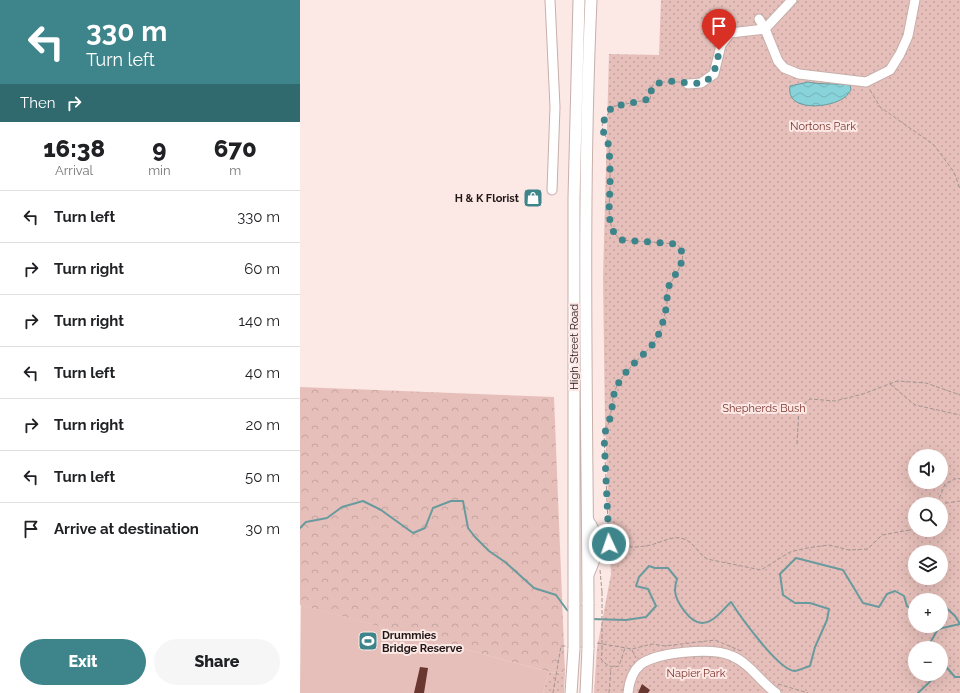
<!DOCTYPE html>
<meta charset="utf-8">
<style>
body{margin:0;font-family:Raleway,sans-serif;background:#f6f6f6;color:#202124;height:100vh;display:flex;flex-direction:column;font-size:15px;white-space:nowrap}
*{box-sizing:border-box;margin:0}
p{font-size:13px;color:#757577}
.icon{flex:none;width:22px;height:22px;fill:none;stroke:currentColor;stroke-width:2;stroke-linecap:round;stroke-linejoin:round}
.map{position:relative;flex:1;overflow:hidden}
.sheet{display:flex;flex-direction:column;background:#fff;width:300px}
.sheet>*{flex:none}
.guide{background:#3d858b;color:#fff;overflow:hidden}
.buttons{position:absolute;left:608px;top:449px;display:grid;gap:8px}
.buttons a{display:grid;place-items:center;width:40px;height:40px;border-radius:50%;background:#fff;box-shadow:0 4px 16px #0002;font-size:20px}
.pin{position:absolute;display:grid;place-items:center;width:34px;height:34px;color:#fff;margin:-41px -17px;border-radius:50% 50% 50% 0;rotate:-45deg;box-shadow:0 0 4px #0007}
.pin .icon{rotate:45deg}
.me{position:absolute;width:44px;margin:-22px;rotate:357deg;stroke-linejoin:round;filter:drop-shadow(0 0 3px #0008)}
.turn{display:flex;align-items:center;gap:14px;height:84px;padding:0 20px;font-size:18px}
.turn .icon{width:52px;height:52px;stroke-width:2.5}
.turn b{display:block;font-size:28px;line-height:34px}
.then{display:flex;align-items:center;height:38px;padding:0 20px;background:#0003;gap:8px;font-size:15px}
.eta{display:flex;justify-content:space-evenly;align-items:center;height:68px;text-align:center}
.eta b{font-size:24px;font-weight:800;line-height:28px}
.primary-button{display:flex;gap:8px;margin-top:auto;padding:8px 20px}
.primary-button a{flex:1;height:46px;border-radius:24px;background:#3d858b;color:#fff;font-size:16px;font-weight:800;line-height:46px;text-align:center}
.primary-button a+a{background:#f6f6f6;color:#202124}
ul{padding:0;list-style:none}
li{display:flex;align-items:center;gap:12px;height:52px;padding:0 20px;border-top:1px solid #e0e0e0}
li div{flex:1}
li b{display:block;font-size:15px}
li em{font-style:normal}
main{display:flex;flex:1;min-height:0}
.map>svg:first-child{display:block}
.grass{fill:#e6bfba}
.forest{fill:url(#forest-crowns)}
.park{fill:url(#park-dots);fill-rule:evenodd}
.water{fill:url(#water-waves);stroke:#699b9e}
.lines{fill:none;stroke-linecap:round;stroke-linejoin:round}
.stream{stroke:#699b9e;stroke-width:2}
.building{fill:#6a3630}
.minor-casing{stroke:#c7afab;stroke-width:11}
.major-casing{stroke:#c7afab;stroke-width:13}
.path{stroke:#a49492;stroke-width:1;stroke-dasharray:4 2;stroke-linecap:butt}
.minor{stroke:#fff;stroke-width:9}
.major{stroke:#fff;stroke-width:11}
.major-bridge-casing{stroke:#c7afab;stroke-width:13;stroke-linecap:butt}
.path-bridge{stroke:#a49492;stroke-width:1;stroke-dasharray:4 2;stroke-linecap:butt}
.major-bridge{stroke:#fff;stroke-width:11}
.route{stroke:#3d858b;stroke-width:7;stroke-dasharray:0 12.6}
.labels{text-anchor:middle;stroke-width:4;stroke-linejoin:round;paint-order:stroke}
.park-label{font-size:11px;fill:#7e342d;stroke:#fce8e5}
.poi-label{font-size:11px;font-weight:bold;fill:#201716;stroke:#fce8e5;text-anchor:end}
.street-label{font-size:11px;fill:#201716;stroke:#fce8e5}
</style>
<main>
<section class="sheet">
<div class="guide">
<div class="turn"><svg class="icon" aria-label="left" viewBox="0 0 24 24"><path d="M17 20v-9H6M10 6l-5 5 5 5"/></svg><div><b>330 m</b>Turn left</div></div>
<div class="then">Then<svg class="icon" aria-label="right" viewBox="0 0 24 24"><path d="M7 20v-9h11M14 6l5 5-5 5"/></svg></div>
</div>
<div class="eta">
<div><b>16:38</b><p>Arrival</p></div>
<div><b>9</b><p>min</p></div>
<div><b>670</b><p>m</p></div>
</div>
<ul>
<li><svg class="icon" aria-label="left" viewBox="0 0 24 24"><path d="M17 20v-9H6M10 6l-5 5 5 5"/></svg><div><b>Turn left</b></div><em>330 m</em></li>
<li><svg class="icon" aria-label="right" viewBox="0 0 24 24"><path d="M7 20v-9h11M14 6l5 5-5 5"/></svg><div><b>Turn right</b></div><em>60 m</em></li>
<li><svg class="icon" aria-label="right" viewBox="0 0 24 24"><path d="M7 20v-9h11M14 6l5 5-5 5"/></svg><div><b>Turn right</b></div><em>140 m</em></li>
<li><svg class="icon" aria-label="left" viewBox="0 0 24 24"><path d="M17 20v-9H6M10 6l-5 5 5 5"/></svg><div><b>Turn left</b></div><em>40 m</em></li>
<li><svg class="icon" aria-label="right" viewBox="0 0 24 24"><path d="M7 20v-9h11M14 6l5 5-5 5"/></svg><div><b>Turn right</b></div><em>20 m</em></li>
<li><svg class="icon" aria-label="left" viewBox="0 0 24 24"><path d="M17 20v-9H6M10 6l-5 5 5 5"/></svg><div><b>Turn left</b></div><em>50 m</em></li>
<li><svg class="icon" aria-label="arrive" viewBox="0 0 24 24"><path d="M6 21V4h12l-3 4 3 4H6"/></svg><div><b>Arrive at destination</b></div><em>30 m</em></li>
</ul>
<div class="primary-button"><a>Exit</a><a>Share</a></div>
</section>
<div class="map">
<svg width="660" height="693" viewBox="0 0 660 693">
<defs>
<pattern id="forest-crowns" width="20" height="18" patternUnits="userSpaceOnUse"><rect width="20" height="18" fill="#e6bfba"/><path d="M2 6a3 3 0 1 1 6 0M12 15a3 3 0 1 1 6 0" fill="none" stroke="#c5a39f"/></pattern>
<pattern id="park-dots" width="8" height="8" patternUnits="userSpaceOnUse"><rect width="8" height="8" fill="#e6bfba"/><path d="M2 2h.1M6 6h.1" fill="none" stroke="#c5a39f" stroke-width="1.8" stroke-linecap="round"/></pattern>
<pattern id="water-waves" width="16" height="10" patternUnits="userSpaceOnUse"><rect width="16" height="10" fill="#88d3d9"/><path d="M0 5q4-4 8 0t8 0" fill="none" stroke="#75b4ba"/></pattern>
</defs>
<rect width="100%" height="100%" fill="#fce8e5"/>
<!-- grass -->
<path class="grass" d="M1,605L249,672L243,693H0Z"/>
<!-- forest -->
<path class="forest" d="M0,387L254,397L265,673L249,672L0,605Z"/>
<!-- park -->
<path class="park" d="M361,0H660V693H294L297,648L311,574L305,424L303,278L309,54L359,55ZM615,456H641V482H615ZM615,504H641V530H615ZM615,552H641V578H615ZM615,600H641V626H615ZM615,648H641V674H615Z
M249,672L265,673L264,693H243Z"/>
<!-- water -->
<path class="water" d="M508,82C523,85 536,83 550,85L551,90C549,92 547,96 545,97C532,108 485,113 490,86Z"/>
<g class="lines">
<!-- stream -->
<path class="stream" d="M0,528L6,522L27,518L42,507L63,501L81,510L113,533L125,528L133,508L151,501H163L168,528L175,537L189,551L205,562L234,588L256,595L267,610L270,612
M291,619L326,620L346,617L356,606L348,589L336,586L339,577L349,566L355,568H368L377,579C376,582 375,587 375,591C376,602 390,623 402,623C414,623 423,609 431,602C440,616 479,671 495,671C500,670 506,667 510,666L515,647L527,620L529,609L510,603H495L483,595L480,574L496,558L543,570L563,603L579,607L587,594L595,591L604,596L607,606L615,612
M633,648L630,643L638,629L660,624L655,616L641,603
M641,661L655,677H660
M641,672L645,668
M618,693L638,674"/>
</g>
<!-- building -->
<path class="building" d="M120,667L128,668L124,693H114Z
M342,684L350,690L348,693H338Z"/>
<g class="lines">
<defs>
<path id="minor" d="M250,0L255,107L252,190
M492,0L465,29L478,61L484,68L499,74L566,82L590,70L600,54L608,36L615,0
M388,84L401,83L414,74L421,45L430,33L465,29L459,19
M288,519C303,539 298,556 288,577
M328,693C329,683 332,672 340,665C355,652 413,647 432,656C449,663 461,682 476,693"/>
<path id="major" d="M288,604C287,403 282,201 291,0
M274,605V198L279,0
M271,693L274,648
M286,693L288,648"/>
</defs>
<!-- minor casing -->
<use href="#minor" class="minor-casing"/>
<!-- major casing -->
<use href="#major" class="major-casing"/>
<!-- path -->
<path class="path" d="M570,90L580,107L634,145L654,172L660,189
M590,384L615,405L660,415
M497,444L499,409L510,399L535,401L563,394L597,381L626,383L660,395
M637,504L645,484L657,478L660,479
M639,504L660,501
M305,543C318,547 332,548 345,546C358,545 372,534 384,539C395,543 398,554 407,559L461,570L490,552L507,548L529,545L549,550L568,549L582,535L615,529
M309,544L304,435C306,429 309,423 310,418C312,408 312,397 316,388C324,370 341,358 353,344C361,334 365,315 367,303C368,299 366,295 367,291C372,276 392,260 377,244L322,240C303,230 311,197 310,180C310,169 310,153 308,143C307,136 300,130 303,123C305,117 310,113 311,107L350,99L352,86L359,82H380
M300,570L302,592
M297,643L332,649L352,644L365,646L415,640L441,651
M332,650L336,658
M302,652L301,659C307,666 311,668 319,666L325,648
M478,684L508,693
M253,693L261,646H266
M309,693L311,668"/>
<!-- minor -->
<use href="#minor" class="minor"/>
<!-- major -->
<use href="#major" class="major"/>
<defs>
<path id="major-bridge" d="M274,605V648
M288,648V604"/>
</defs>
<!-- major-bridge casing -->
<use href="#major-bridge" class="major-bridge-casing"/>
<!-- path-bridge -->
<path class="path-bridge" d="M302,592V652"/>
<!-- major-bridge -->
<use href="#major-bridge" class="major-bridge"/>
</g>
<g class="lines">
<!-- route -->
<path class="route" d="M309,544L304,435C306,429 309,423 310,418C313,408 312,397 316,388C324,370 341,358 353,344C361,334 365,315 367,303C368,299 366,295 367,291C371,276 392,260 377,244L322,240C303,230 311,197 310,180C310,169 310,153 308,143C307,136 300,130 303,123C305,117 310,113 311,107L350,99L352,86C382,69 412,108 419,50"/>
</g>
<!-- icons -->
<defs>
<symbol id="shop-square" viewBox="-11 -11 22 22"><rect x="-9" y="-9" width="18" height="18" rx="4" fill="#3d858b" stroke="#fce8e5"/><path d="M-5-2.5h2.3a2.7 3.5 0 0 1 5.4 0H5L5.5 6h-11ZM-1.5-2.5h3a1.5 2.3 0 0 0-3 0Z" fill="#fff"/></symbol>
<symbol id="stadium-square" viewBox="-11 -11 22 22"><rect x="-9" y="-9" width="18" height="18" rx="4" fill="#3d858b" stroke="#fce8e5"/><path d="M0-5a6.5 5 0 1 0 0 10a6.5 5 0 1 0 0-10ZM-3.5-1.8h7v3.6h-7Z" fill="#fff"/></symbol>
</defs>
<g fill-rule="evenodd">
<use href="#shop-square" x="222" y="187" width="22" height="22"/>
<use href="#stadium-square" x="57" y="630" width="22" height="22"/>
</g>
<g class="labels">
<!-- park labels -->
<g class="park-label">
<text x="523" y="130">Nortons Park</text>
<text x="464" y="412">Shepherds Bush</text>
<text x="396" y="677">Napier Park</text>
</g>
<!-- poi labels -->
<g class="poi-label">
<text x="219" y="202">H &amp; K Florist</text>
<text x="82" y="639" text-anchor="start">Drummies<tspan x="82" dy="13">Bridge Reserve</tspan></text>
</g>
<!-- street labels -->
<g class="street-label">
<text transform="translate(274 347) rotate(-90)" y="4">High Street Road</text>
</g>
</g>
</svg>
<div class="buttons">
<a><svg class="icon" aria-label="sound" viewBox="0 0 24 24"><path d="M4 9h4l5-4v14l-5-4H4zM17 9q2 3 0 6"/></svg></a>
<a><svg class="icon" aria-label="search" viewBox="0 0 24 24"><circle cx="10" cy="10" r="6"/><path d="M15 15l6 6"/></svg></a>
<a><svg class="icon" aria-label="layers" viewBox="0 0 24 24"><path d="M12 4l9 5-9 5-9-5zM3 14l9 5 9-5"/></svg></a>
<a>+</a>
<a>−</a>
</div>
<div class="pin" style="left:419px;top:50px;background:#d93025"><svg class="icon" aria-label="arrive" viewBox="0 0 24 24"><path d="M6 21V4h12l-3 4 3 4H6"/></svg></div>
<svg class="me" style="left:309px;top:544px" viewBox="-20 -20 40 40"><circle r="17" fill="#3d858b" stroke="#fff" stroke-width="3"/><path d="M0-11L8 9 0 5-8 9z" fill="#fff"/></svg>
</div>
</main>
